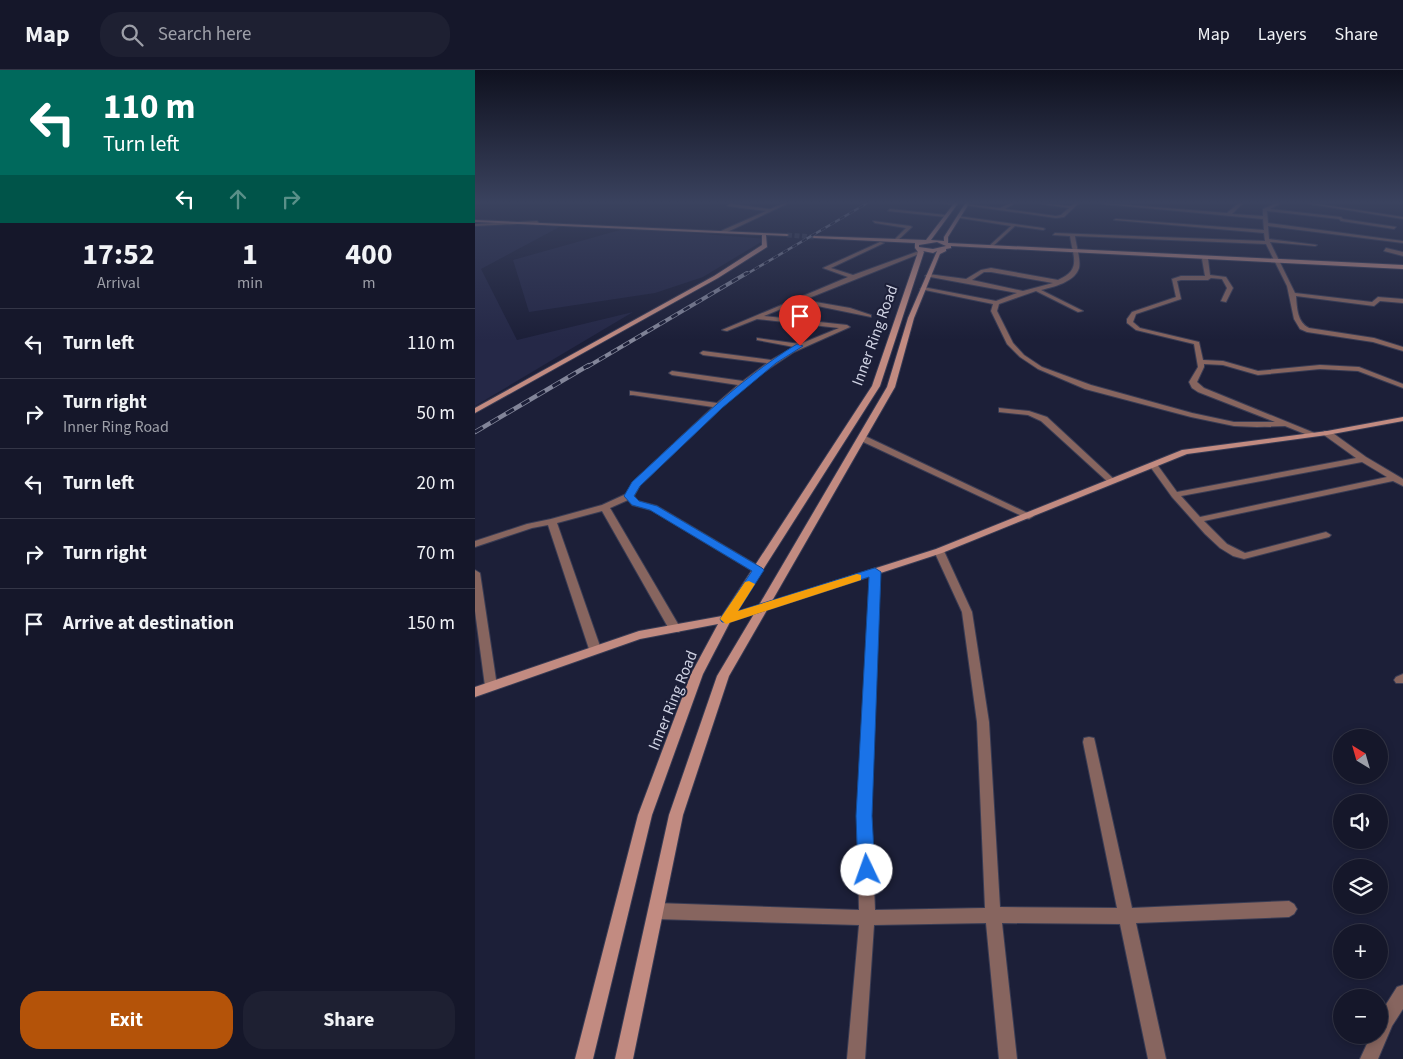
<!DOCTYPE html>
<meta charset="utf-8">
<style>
body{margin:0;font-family:"Source Sans 3",sans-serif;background:#1e2032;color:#f1f3f6;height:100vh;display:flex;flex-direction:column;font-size:19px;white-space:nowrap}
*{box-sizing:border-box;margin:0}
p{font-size:16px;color:#9d9fa8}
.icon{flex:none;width:28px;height:28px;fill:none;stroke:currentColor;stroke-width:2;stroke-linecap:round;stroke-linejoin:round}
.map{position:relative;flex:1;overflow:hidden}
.side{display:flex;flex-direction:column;background:#15172a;width:475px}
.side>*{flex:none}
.guide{background:#00695c;color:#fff;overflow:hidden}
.needle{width:32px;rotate:323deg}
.fabs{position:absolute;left:858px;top:659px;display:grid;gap:10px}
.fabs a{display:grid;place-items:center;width:55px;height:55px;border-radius:50%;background:#15172a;box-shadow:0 2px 8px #0003,0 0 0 1px #343647;font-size:25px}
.pin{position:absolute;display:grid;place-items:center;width:42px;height:42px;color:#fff;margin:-51px -21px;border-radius:50% 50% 50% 0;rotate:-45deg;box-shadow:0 0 5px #0007}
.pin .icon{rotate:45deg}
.me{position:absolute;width:55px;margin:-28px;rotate:357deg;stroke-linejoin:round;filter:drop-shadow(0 0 4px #0008)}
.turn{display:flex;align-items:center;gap:18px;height:105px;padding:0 20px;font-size:22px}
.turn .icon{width:65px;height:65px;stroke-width:2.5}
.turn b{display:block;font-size:35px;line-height:42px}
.lanes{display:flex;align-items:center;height:48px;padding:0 20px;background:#0003;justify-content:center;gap:25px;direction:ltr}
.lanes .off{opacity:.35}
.eta{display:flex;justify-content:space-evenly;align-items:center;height:85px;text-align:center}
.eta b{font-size:30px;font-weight:700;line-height:35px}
.button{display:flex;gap:10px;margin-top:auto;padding:10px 20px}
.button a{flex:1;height:58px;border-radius:20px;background:#b45309;color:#fff;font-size:20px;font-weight:700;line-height:58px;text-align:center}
.button a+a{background:#1e2032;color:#f1f3f6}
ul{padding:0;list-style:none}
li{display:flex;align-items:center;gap:15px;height:70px;padding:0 20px;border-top:1px solid #343647}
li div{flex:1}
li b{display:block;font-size:19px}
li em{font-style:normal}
header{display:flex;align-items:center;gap:30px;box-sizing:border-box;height:70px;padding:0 25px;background:#15172a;border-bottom:1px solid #343647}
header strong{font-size:24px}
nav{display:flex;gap:28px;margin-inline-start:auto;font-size:18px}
.search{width:350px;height:45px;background:#1e2032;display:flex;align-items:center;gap:12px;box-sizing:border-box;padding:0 18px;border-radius:20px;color:#9d9fa8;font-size:19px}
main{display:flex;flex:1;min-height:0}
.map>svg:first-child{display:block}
.built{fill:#252847}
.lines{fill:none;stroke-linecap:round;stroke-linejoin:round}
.secondary-tunnel{stroke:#373a52;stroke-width:5;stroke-dasharray:5 2.5;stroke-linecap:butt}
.street-casing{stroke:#393c54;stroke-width:2}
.secondary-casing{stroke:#393c54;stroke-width:2}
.street{fill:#87655f;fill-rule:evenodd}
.secondary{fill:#c28b81;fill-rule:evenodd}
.rail-far2-casing{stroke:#828599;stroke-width:2.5}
.rail-far1-casing{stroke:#828599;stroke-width:4}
.rail-casing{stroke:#828599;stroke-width:4.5}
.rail-far2{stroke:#1c1f38;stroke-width:2;stroke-dasharray:5.5;stroke-linecap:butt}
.rail-far1{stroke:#1c1f38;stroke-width:2.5;stroke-dasharray:7;stroke-linecap:butt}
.rail{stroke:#1c1f38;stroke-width:3;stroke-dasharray:9;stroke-linecap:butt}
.route{fill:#1a73e8;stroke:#114b97}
.slow{fill:#f59e0b}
.labels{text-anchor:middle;stroke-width:4;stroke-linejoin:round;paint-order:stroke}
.street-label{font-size:16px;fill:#d0d3e4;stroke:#1c1f38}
</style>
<header>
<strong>Map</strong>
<div class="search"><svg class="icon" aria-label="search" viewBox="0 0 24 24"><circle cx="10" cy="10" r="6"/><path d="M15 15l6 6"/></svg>Search here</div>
<nav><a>Map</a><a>Layers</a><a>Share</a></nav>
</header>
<main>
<section class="side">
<div class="guide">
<div class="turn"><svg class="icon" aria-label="left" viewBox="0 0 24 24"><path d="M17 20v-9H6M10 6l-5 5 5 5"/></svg><div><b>110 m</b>Turn left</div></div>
<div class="lanes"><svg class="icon" aria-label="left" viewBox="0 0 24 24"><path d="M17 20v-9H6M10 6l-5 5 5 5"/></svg><svg class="icon off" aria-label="ahead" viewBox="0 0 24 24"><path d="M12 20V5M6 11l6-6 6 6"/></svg><svg class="icon off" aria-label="right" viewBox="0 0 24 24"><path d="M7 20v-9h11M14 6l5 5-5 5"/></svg></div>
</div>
<div class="eta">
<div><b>17:52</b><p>Arrival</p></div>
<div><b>1</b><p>min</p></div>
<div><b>400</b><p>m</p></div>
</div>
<ul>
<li><svg class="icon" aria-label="left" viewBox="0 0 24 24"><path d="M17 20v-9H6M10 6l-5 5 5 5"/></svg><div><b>Turn left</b></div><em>110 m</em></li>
<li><svg class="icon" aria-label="right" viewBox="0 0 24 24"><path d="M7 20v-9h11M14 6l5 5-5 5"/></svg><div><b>Turn right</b><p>Inner Ring Road</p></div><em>50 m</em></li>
<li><svg class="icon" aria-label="left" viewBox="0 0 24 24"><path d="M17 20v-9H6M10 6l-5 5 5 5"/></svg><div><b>Turn left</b></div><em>20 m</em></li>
<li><svg class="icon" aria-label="right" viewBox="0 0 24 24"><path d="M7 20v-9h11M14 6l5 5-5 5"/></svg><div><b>Turn right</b></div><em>70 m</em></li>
<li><svg class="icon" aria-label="arrive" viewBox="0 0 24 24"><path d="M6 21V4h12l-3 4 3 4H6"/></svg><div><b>Arrive at destination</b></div><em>150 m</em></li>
</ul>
<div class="button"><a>Exit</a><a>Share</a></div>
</section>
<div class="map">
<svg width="928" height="989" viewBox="0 0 928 989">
<rect width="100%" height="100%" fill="#1c1f38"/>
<!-- built -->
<path class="built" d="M90,154L6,199L42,270L158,242L0,336V155Z
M152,158L291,169L228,207L180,223L54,242L38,190Z"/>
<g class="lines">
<!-- secondary-tunnel -->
<path class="secondary-tunnel" d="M312,165L339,167"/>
<defs>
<path id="street" d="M256,132H260L258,134L295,139L312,132H316L250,163H246V161L291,141L252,136Z
M453,132H466L483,134L481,135Z
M538,132H542L530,139L581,146L586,145L594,138L554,132L596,136L601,132H605L589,147L581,148L489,135L491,134L525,138Z
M765,132H769L757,144L788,146V139L804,132H808L795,139L866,147L868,149L921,157L919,159L866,151L864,149L792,141L793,153L928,171V173L793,156L794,169L842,175L840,176L795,172L820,223L897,232L903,227L928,229V233L905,231L899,236L821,226C822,238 822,252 834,258L899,268L928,277V281L898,272L832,262L825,259L819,249L812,216L791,174L600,166C601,175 606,190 604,198C600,212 578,217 566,220L608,241L603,242L561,221L524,234L522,241L538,273L549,285L567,297L616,315L717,343L759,352H800L723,322L717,318L714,312L723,297L719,274L661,260L652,253V249L657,242L701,227L697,209L706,206H730L727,189L730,187L733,189L735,205L751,207L758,218L751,232L746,231L752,218L747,209L736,208L733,210H706L702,211L706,229L661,244L658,252L665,258L724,272L728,290L748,291L783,301L845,295L884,297L928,314V318L883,301L845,299L783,305L748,295L729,294V297L722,312L729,318L842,364L838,366H835L810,356L782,357L759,356L716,347L610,319L563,299L545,287L532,274L516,241L518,234L445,219L448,217L521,231L542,223L450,206L453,204L491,209L506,200L516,198L583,210C607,200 598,187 595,166L578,165L580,163L790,171L789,163L639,150L641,149L789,160L788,149L628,134L630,133L752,143ZM509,202H516L578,213L548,221L497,210Z
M823,132H830L928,147V149Z
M415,139L471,145L473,146L471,147L413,141Z
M483,146L568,158L570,159L568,160L540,156L516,178L514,176L536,156L485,148Z
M62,151L64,153L0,156V154Z
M398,151L435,156L437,157L421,172L419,170L431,158L400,153Z
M405,172L409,173L356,198L378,205L444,181L449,182L329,230L375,238L396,245V247L323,232L289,246L372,255L375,257L319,282L283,306L248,336L165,415L159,426L163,431L182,436L287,498L288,500L287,502H279L176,440L157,435L153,430L135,438L206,559L204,562H196L194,559L127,441L82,453L126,579L124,582H116L114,579L73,455L57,458L0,477V471L52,454L76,449L127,435L151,424L158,412L238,337L158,325H155V321L242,333L263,315L197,305L194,303L197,301L268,311L292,293L228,285L225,283L228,281L296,290L319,277L282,270V268L325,274L364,258L282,249L252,261L247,260L373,207L348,198Z
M911,178L928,182V186L909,181Z
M524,338L554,341L572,347L641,411L640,413H634L566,351L553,345L524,342Z
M849,361H855L891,387L928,409V416L918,411L729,451L752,474L770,483L851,462L856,465L854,467L769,489L758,486L745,478L730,464L697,427L674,395L675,393H681L702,422L881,388L849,365ZM887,392L912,407L725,447L706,426Z
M384,366H390L559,446L554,449L551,448L384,370Z
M464,478L469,481L497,542L514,652L525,837L642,838L608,672L609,668L614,667L619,668L620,672L657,838L814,831L819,834L822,839L819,844L814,847L661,853L691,989H673L645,854L527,853L542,989H524L511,853L399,855L390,989H372L384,855L181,849L176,846L173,841L176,836L181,833L384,840L382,746L395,501L400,498L405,501L396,746L400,840L510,838L502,652L487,542L459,481Z
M0,500L5,503L22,616L20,619L16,620L12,619L10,616L0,541Z
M928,604V613H921L919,610L921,607Z
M928,915V939L917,956L903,989H885L896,965H904L905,944L922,917Z"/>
<path id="secondary" d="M480,132H484L456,170L469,171V167L491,132H495L473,167V173L928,195V199L476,176V178L471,179V181L465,184L439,248L420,317L297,531L461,479L707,380L852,361L928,347V351L852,365L712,384L467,483L292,540L254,606L208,745L158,989H140L194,745L242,606L279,544L255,552L228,604L177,745L118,989H100L163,745L216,604L243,554L165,569L0,627V617L164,561L247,546L397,316L443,182L440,178V173L339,168L337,167L339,166L451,170ZM462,172L471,176L458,179L444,177V175ZM448,181L458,183L462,181L433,248L412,317L284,535L261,542L405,316L449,182Z
M0,150L312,164L314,165L312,166L291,165L292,177L243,208L0,343V338L239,206L287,175V165L0,152Z"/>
</defs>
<!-- street casing -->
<use href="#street" class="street-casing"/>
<!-- secondary casing -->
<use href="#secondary" class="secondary-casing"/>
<!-- street -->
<use href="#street" class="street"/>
<!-- secondary -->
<use href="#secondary" class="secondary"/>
<defs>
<path id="rail-far2" d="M270,205L394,132"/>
<path id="rail-far1" d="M112,297L272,203"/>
<path id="rail" d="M0,362L114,295"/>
</defs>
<!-- rail-far2 casing -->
<use href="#rail-far2" class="rail-far2-casing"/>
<!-- rail-far1 casing -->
<use href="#rail-far1" class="rail-far1-casing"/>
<!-- rail casing -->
<use href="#rail" class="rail-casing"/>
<!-- rail-far2 -->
<use href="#rail-far2" class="rail-far2"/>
<!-- rail-far1 -->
<use href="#rail-far1" class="rail-far1"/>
<!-- rail -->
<use href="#rail" class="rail"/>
</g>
<!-- sky -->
<linearGradient id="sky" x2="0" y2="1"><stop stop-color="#0f111f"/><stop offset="0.49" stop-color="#3a425e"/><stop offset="1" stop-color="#3a425e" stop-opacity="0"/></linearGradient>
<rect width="928" height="270" fill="url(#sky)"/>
<!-- route -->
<path class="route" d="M322,274L328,276L301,293L247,338L165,416L159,426L164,431L182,436L287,498L289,500L263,541L396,499L400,498L406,502L397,746L400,800L398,805L392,807L386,805L383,800L381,746L394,507L255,552H247L245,549L277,501L175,440L157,435L149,426L157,412C210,364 261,311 322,274Z"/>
<!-- slow -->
<path class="slow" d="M382,504L386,505V510L251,554L245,549L270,512L274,511L280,514L263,541Z"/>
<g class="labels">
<!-- street labels -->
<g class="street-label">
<text transform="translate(399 265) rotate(-70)" y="6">Inner Ring Road</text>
<text transform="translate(197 630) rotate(-68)" y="6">Inner Ring Road</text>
</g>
</g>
</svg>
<div class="fabs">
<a><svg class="needle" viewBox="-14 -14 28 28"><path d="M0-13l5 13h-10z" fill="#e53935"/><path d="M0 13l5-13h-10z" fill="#9d9fa8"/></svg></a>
<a><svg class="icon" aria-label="sound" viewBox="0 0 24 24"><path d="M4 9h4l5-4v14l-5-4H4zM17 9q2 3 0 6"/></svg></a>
<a><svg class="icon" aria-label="layers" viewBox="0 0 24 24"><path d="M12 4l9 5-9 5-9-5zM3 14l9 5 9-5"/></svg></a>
<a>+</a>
<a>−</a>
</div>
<div class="pin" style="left:325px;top:276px;background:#d93025"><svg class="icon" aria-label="arrive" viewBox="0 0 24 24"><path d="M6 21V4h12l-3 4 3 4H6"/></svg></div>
<svg class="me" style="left:392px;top:800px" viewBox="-20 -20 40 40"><circle r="19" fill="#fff"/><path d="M0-13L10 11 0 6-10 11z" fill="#1a73e8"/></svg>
</div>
</main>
